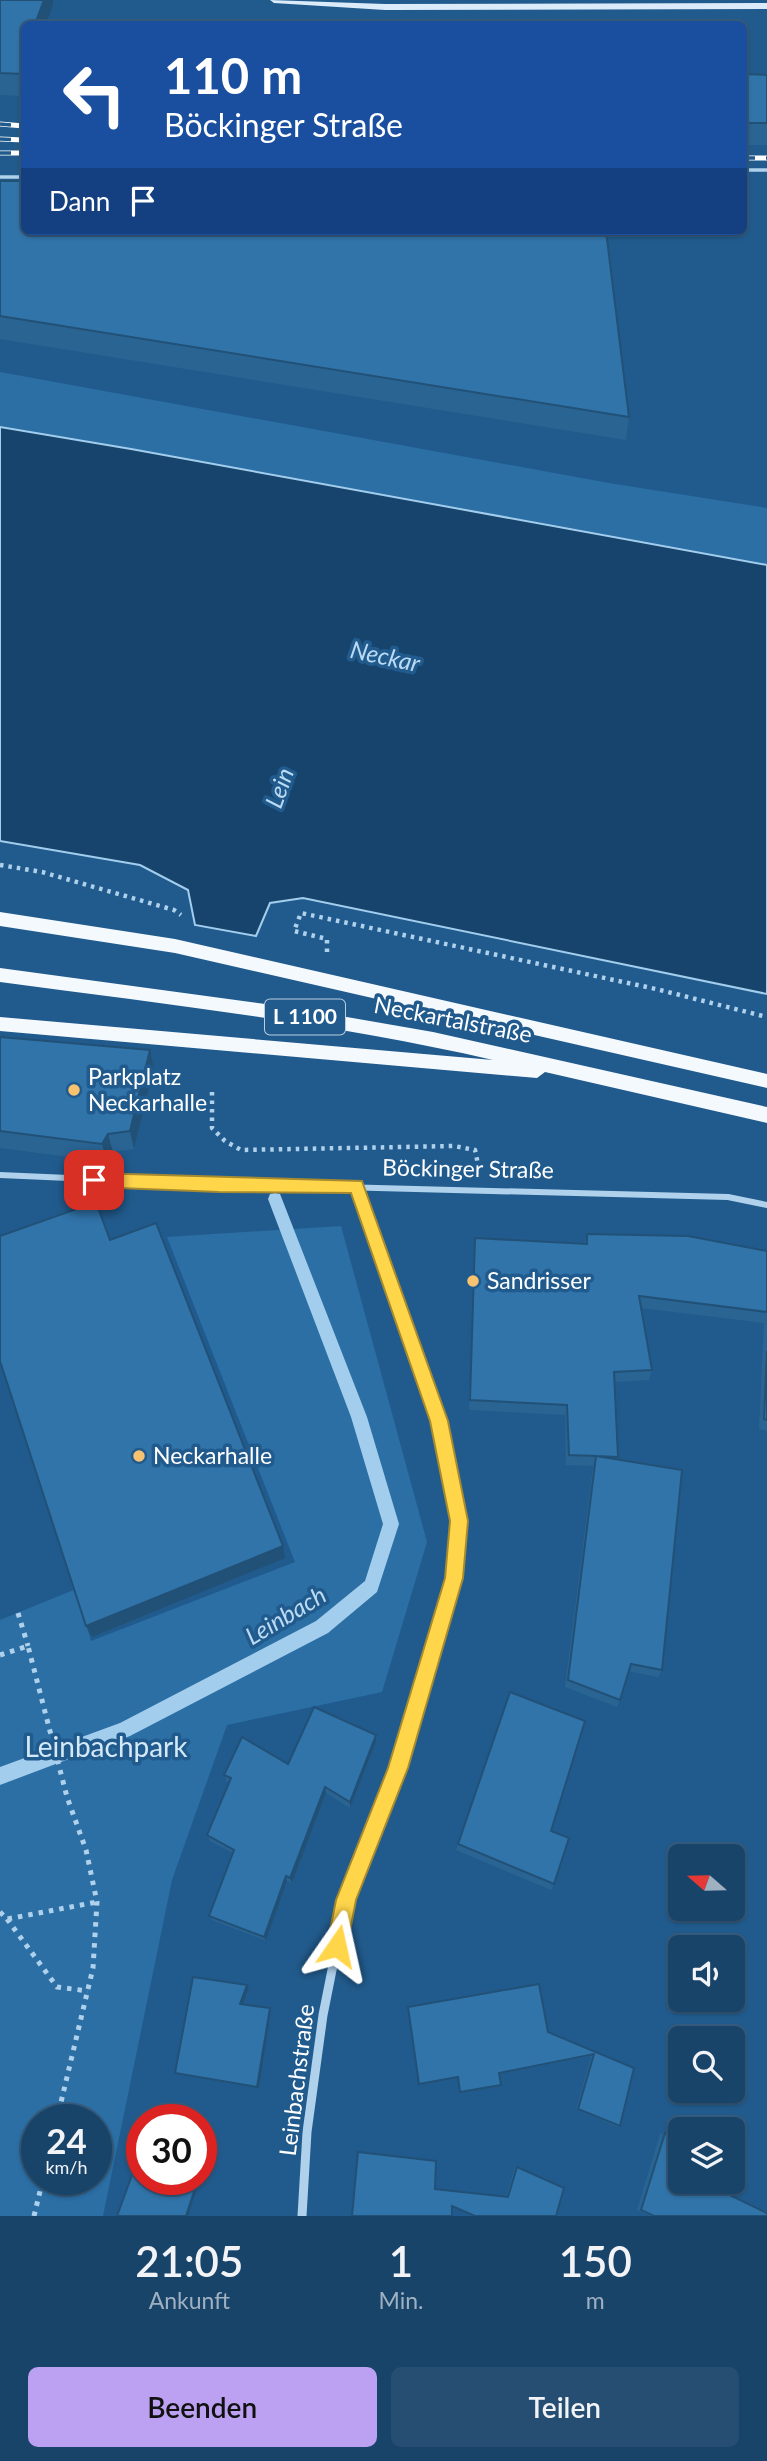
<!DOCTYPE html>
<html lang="de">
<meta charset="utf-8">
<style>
body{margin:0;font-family:Lato,sans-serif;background:#264e72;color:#f1f3f6;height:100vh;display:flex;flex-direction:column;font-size:26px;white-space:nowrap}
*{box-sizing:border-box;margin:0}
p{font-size:23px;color:#9fb0c1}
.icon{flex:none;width:38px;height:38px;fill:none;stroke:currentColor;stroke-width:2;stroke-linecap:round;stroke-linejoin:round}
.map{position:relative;height:2216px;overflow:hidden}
.sheet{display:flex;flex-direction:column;background:#19446a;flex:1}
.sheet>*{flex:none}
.guide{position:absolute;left:21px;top:21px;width:726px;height:214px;border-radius:10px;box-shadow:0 2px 5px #0004,0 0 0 2px #375c7e;background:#1a4fa0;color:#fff;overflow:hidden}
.needle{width:46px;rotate:290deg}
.fabs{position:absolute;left:668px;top:1844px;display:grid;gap:14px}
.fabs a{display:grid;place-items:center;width:77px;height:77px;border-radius:10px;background:#19446a;box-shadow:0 2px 5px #0004,0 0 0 2px #375c7e;font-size:35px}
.speed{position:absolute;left:21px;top:2104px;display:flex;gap:14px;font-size:35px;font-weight:700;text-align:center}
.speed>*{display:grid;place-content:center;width:91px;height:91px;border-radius:50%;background:#19446a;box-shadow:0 2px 5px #0004,0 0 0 2px #375c7e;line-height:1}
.speed small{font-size:18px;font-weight:400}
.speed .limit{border:10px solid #d22;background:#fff;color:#111}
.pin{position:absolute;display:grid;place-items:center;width:60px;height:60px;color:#fff;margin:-30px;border-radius:14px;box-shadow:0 4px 10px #0006}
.me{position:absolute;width:77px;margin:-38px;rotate:11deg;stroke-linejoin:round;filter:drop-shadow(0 0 5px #0008)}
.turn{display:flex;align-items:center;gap:24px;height:147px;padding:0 28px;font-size:32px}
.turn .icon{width:91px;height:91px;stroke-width:2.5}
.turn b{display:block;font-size:49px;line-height:60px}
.then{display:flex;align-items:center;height:66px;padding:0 28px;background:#0003;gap:14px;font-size:26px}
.eta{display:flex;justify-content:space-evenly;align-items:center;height:119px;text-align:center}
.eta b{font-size:42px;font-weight:600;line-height:49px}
.primary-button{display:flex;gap:14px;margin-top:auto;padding:14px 28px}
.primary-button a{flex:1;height:80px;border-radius:10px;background:#bca0f2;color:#111;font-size:28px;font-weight:600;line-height:80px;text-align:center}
.primary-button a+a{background:#264e72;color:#f1f3f6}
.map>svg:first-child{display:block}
.green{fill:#2b6fa5;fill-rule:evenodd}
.water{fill:#17446c;stroke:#a3cded;stroke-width:2}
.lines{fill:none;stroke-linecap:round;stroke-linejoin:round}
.stream{fill:#a3cded;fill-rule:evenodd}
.path-far1{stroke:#afd1ec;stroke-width:4.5;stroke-dasharray:3.5 5;stroke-linecap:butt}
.path{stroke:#afd1ec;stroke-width:5;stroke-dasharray:4.5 6;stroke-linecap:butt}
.service{stroke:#afd1ec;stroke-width:3.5}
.minor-far1{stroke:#afd1ec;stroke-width:6}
.minor{stroke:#afd1ec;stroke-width:9}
.secondary{fill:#dbebf9;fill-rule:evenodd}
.primary{fill:#f4f9fe;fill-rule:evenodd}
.rail-casing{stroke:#fff;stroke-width:5}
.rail{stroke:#215b8d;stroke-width:3.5;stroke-dasharray:11;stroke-linecap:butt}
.wall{fill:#2a6492}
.shaded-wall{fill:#225177}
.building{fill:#3174aa;stroke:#225177;stroke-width:2}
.route{fill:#ffd54a;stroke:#a68a30;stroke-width:2}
.poi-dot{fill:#f8c371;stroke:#215b8d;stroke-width:2.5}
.labels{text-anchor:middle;stroke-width:7;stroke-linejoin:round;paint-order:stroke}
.shield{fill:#215b8d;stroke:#bccedd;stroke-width:2}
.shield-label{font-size:21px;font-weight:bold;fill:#fff}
.street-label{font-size:23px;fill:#fff;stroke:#215b8d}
.poi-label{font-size:23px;fill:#fff;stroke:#215b8d;text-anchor:start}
.water-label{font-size:24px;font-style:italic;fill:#bbdaf3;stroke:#215b8d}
.near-park-label{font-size:28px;fill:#d4e9f8;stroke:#215b8d}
</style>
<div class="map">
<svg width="767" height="2216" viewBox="0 0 767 2216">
<rect width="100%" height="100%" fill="#215b8d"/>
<!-- green -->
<path class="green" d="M0,372L609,483L767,508V565L131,449L0,427Z
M341,1226L427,1542L382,1692L227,1725L172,1880L103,2216H0V1620L76,1589L91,1641L295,1562L167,1237ZM37,2119H96V2179H37Z"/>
<!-- water -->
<path class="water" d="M0,427L131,449L767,565V994L303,898L270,903L256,936L195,925L188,890L140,865L0,841Z"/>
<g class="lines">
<!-- stream -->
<path class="stream" d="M275,1193L280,1194L282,1199L367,1417L399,1524L377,1592L328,1633L130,1736L0,1785V1767L120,1723L316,1621L365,1581L383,1524L351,1417L268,1199L270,1194Z"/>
<!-- path-far1 -->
<path class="path-far1" d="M0,865L42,872L174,910L181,915
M327,952V939L294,931L301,913L656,989L767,1017
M212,1092V1128L225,1141L241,1150L454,1146L475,1150L478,1164"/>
<!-- path -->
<path class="path" d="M18,1613L28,1646
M0,1655L28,1646L67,1797L86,1850L97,1902L93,1968L57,2119
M0,1912L7,1919L97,1902
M7,1919L57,1987L88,1991
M34,2216L43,2179"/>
<!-- service -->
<path class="service" d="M744,170H767
M0,177H24"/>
<!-- minor-far1 -->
<path class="minor-far1" d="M0,1175L182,1183L728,1197L767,1205
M357,1186L390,1279"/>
<!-- minor -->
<path class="minor" d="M302,2216L307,2132L323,2015L346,1900L398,1768L454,1578L459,1521L439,1421L389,1278"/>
<!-- secondary -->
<path class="secondary" d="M270,0L385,4L767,3V9L385,10L274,3Z"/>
<!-- primary -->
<path class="primary" d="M0,912L175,939L767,1074V1088L175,953L0,926Z
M0,968L295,1008L433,1032L767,1107V1123L545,1072L537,1078L0,1031V1017L493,1060C331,1023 165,1004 0,982Z"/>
<defs>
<path id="rail" d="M0,124L24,126
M0,139L24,140
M0,153H24
M744,158H767"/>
</defs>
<!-- rail casing -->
<use href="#rail" class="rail-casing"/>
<!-- rail -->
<use href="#rail" class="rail"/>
</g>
<!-- wall -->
<path class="wall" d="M0,0H53V5L24,24V96L0,95Z
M744,74L767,75V145H744Z
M0,181L629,417L626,440L0,339Z
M0,1037L150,1050L154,1068L134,1149L113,1152L107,1162L0,1148Z
M587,1234L767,1251V1431L759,1429L764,1323L641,1308L652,1370L649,1380L615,1382L618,1457L617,1459L662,1670L658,1677L628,1671L620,1700L617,1707L565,1687L593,1466L566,1465L565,1415L469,1410L475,1238L585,1243Z
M376,1742L350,1808L326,1793L292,1883L287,1881L266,1941L212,1920L209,1916L233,1853L210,1841L207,1835L229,1782H227L224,1775L288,1764Z
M551,1831L554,1884L551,1890L456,1850L458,1844Z
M249,1988L243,2004L270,2008L271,2011L259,2088L178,2074L175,2073Z
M408,2007L548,2032L634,2068L620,2126L617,2127L576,2109L591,2056L499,2074L501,2085L499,2086L459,2093L458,2078L419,2085Z
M665,2133L709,2185L767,2216H650L637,2210L660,2134Z
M515,2167H517L556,2216L435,2189L506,2197Z"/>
<!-- shaded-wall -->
<path class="shaded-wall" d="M44,0H53V5L46,24H35Z
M150,1050L154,1068L134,1149L130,1131Z
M108,1134L113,1152L107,1162L102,1144Z
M283,1546L285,1558L92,1637L86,1626Z
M376,1735V1742L350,1808V1802Z
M325,1787L326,1793L292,1883L290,1878Z
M286,1876L287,1881L266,1941L264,1937Z
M247,1985L249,1988L242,2006L240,2004Z
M270,2008L271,2011L259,2088L257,2087Z
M198,2179H200L188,2216H186Z"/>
<!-- building -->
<path class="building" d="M0,0H44L35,24H24V74L0,73Z
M744,74L767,75V123H744Z
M0,181H24V231H606L629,417L0,316Z
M0,1037L150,1050L130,1131L108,1134L102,1144L0,1131Z
M96,1202L110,1240L156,1223L283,1546L86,1626L0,1361V1236Z
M587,1234L688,1236L767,1251V1312L639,1296L652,1370L614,1372L618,1457L596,1456L682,1470L662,1670L631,1664L620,1700L568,1680L596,1456L569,1455L567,1405L470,1400L475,1238L587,1244Z
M767,1351V1420L764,1419Z
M510,1692L585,1721L551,1831L569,1838L554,1884L458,1844Z
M314,1707L376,1735L350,1802L325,1787L290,1878L286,1876L264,1937L209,1916L234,1850L207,1835L231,1778L224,1775L242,1737L288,1764Z
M193,1977L247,1985L240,2004L270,2008L257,2087L175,2073Z
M539,1984L548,2032L634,2068L620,2126L578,2109L594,2054L499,2073L501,2085L460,2092L458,2077L419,2084L408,2007Z
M665,2133L681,2141V2182H710L709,2185L767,2213V2216H654L641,2210Z
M142,2148V2179H198L186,2216H117Z
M358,2152L436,2161L435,2189L508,2197L517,2167L564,2188L556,2216H475L452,2206V2216H352Z"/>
<!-- route -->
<path class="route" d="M94,1173L362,1181L448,1421L468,1521L463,1578L408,1768L356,1900L347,1946L344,1954L337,1957L330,1954L327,1946L336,1900L388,1768L445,1578L450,1521L430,1421L351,1193L219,1192L94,1187L88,1185L86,1180L88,1175Z"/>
<!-- markers -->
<g class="poi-dot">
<circle cx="74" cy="1090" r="7"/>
<circle cx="473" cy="1281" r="7"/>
<circle cx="139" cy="1456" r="7"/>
</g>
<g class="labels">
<!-- shield labels -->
<rect class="shield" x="265" y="999.5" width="80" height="35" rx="5"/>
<g class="shield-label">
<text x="305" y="1024">L 1100</text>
</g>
<!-- street labels -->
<g class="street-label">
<text transform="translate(453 1020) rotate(11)" y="8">Neckartalstraße</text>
<text transform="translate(468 1169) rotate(1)" y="8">Böckinger Straße</text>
<text transform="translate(297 2080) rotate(-83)" y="8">Leinbachstraße</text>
</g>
<!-- poi labels -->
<g class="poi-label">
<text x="88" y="1085">Parkplatz<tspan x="88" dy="26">Neckarhalle</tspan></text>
<text x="487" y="1289">Sandrisser</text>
<text x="153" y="1464">Neckarhalle</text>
</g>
<!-- water labels -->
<g class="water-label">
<text transform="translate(385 657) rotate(12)" y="8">Neckar</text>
<text transform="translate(280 788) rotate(-70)" y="8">Lein</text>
<text transform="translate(286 1616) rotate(-31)" y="8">Leinbach</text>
</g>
<!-- near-park labels -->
<g class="near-park-label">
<text x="106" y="1757">Leinbachpark</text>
</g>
</g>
</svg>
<div class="fabs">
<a><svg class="needle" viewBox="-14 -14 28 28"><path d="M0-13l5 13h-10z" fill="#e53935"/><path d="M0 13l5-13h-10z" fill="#9fb0c1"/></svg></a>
<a><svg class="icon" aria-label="sound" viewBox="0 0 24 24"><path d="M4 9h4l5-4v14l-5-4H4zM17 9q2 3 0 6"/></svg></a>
<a><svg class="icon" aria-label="search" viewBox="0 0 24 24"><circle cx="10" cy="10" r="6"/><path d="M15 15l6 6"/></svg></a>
<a><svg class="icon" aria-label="layers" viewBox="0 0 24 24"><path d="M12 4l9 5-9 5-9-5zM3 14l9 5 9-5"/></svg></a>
</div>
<div class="speed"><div>24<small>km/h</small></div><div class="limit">30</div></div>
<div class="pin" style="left:94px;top:1180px;background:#d93025"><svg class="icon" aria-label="arrive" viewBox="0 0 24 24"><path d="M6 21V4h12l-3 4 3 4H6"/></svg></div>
<svg class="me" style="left:337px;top:1946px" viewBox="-20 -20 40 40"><path d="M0-17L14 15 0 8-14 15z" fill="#ffd54a" stroke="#fff" stroke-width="4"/></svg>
<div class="guide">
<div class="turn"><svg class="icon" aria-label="left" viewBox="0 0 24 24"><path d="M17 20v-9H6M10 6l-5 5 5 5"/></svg><div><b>110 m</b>Böckinger Straße</div></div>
<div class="then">Dann<svg class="icon" aria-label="arrive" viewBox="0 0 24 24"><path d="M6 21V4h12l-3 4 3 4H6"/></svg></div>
</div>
</div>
<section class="sheet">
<div class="eta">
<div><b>21:05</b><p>Ankunft</p></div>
<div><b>1</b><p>Min.</p></div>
<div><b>150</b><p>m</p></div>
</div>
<div class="primary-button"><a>Beenden</a><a>Teilen</a></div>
</section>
